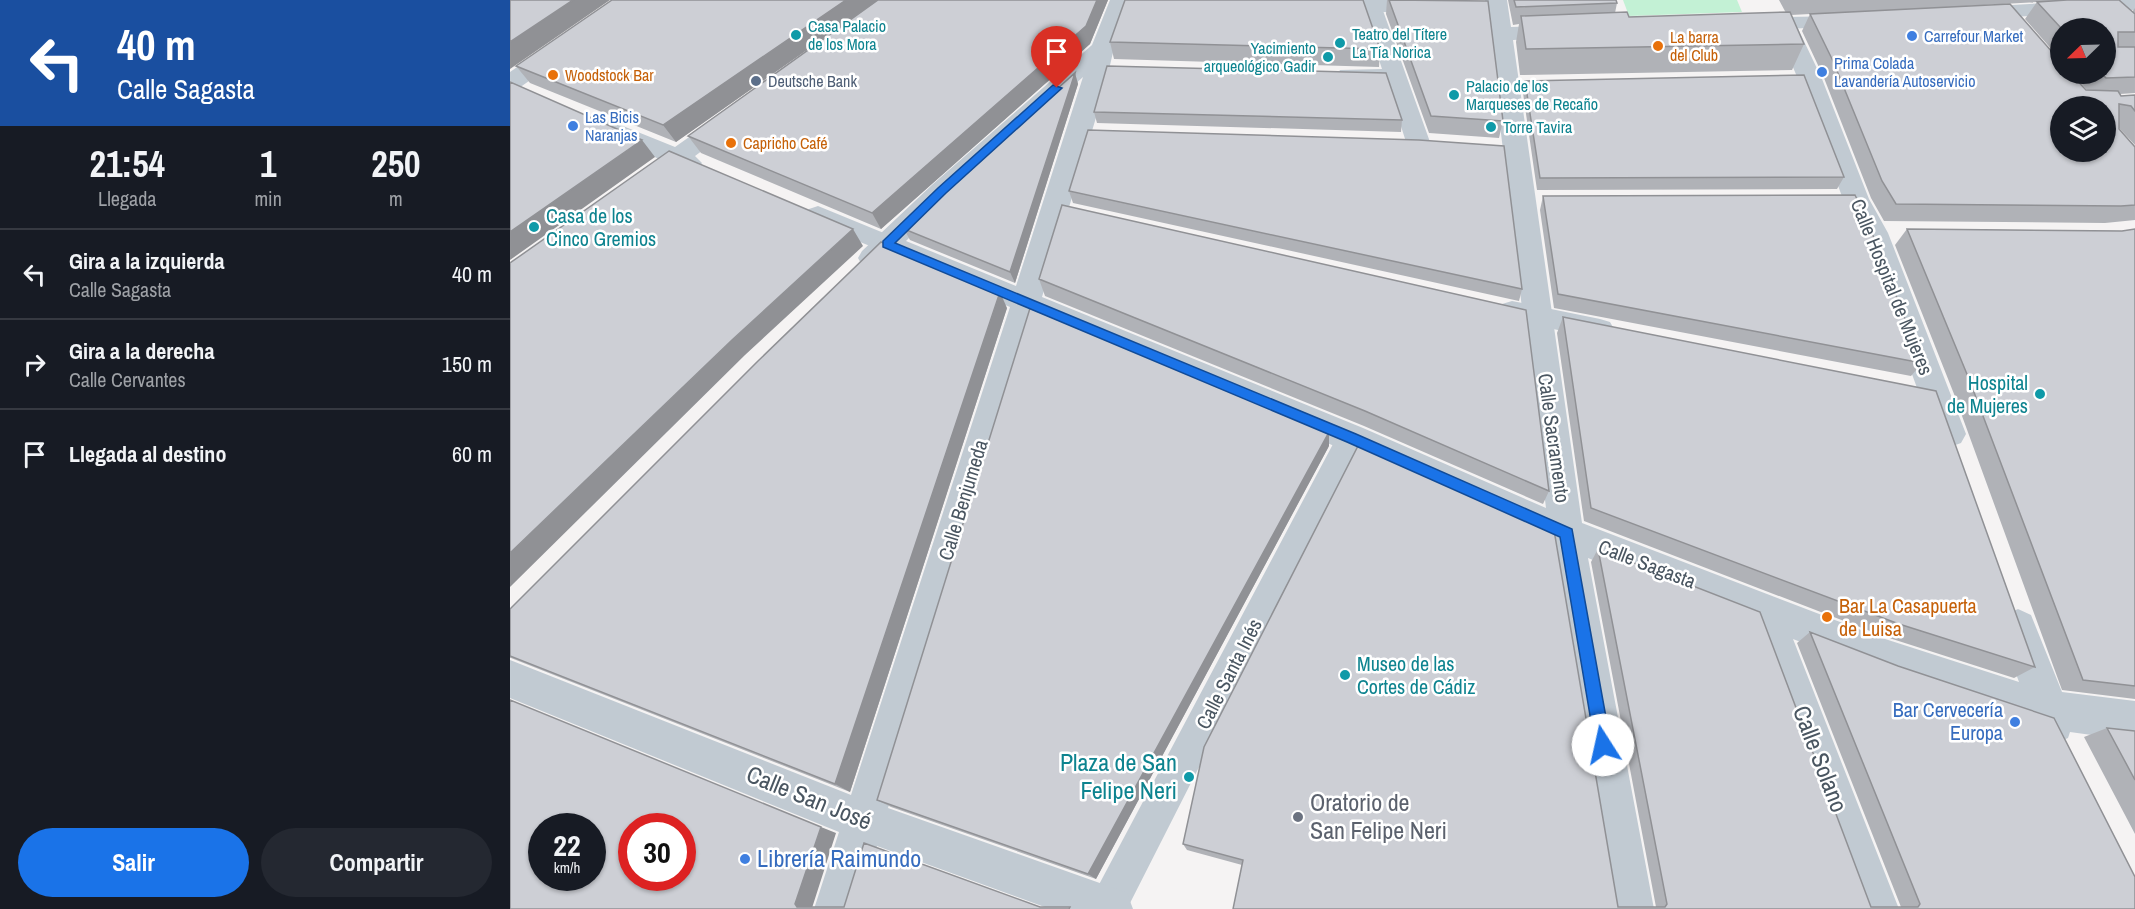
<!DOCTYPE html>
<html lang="es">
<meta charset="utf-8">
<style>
body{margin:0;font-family:"Archivo Narrow",sans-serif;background:#242831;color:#f1f3f6;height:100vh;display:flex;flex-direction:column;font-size:22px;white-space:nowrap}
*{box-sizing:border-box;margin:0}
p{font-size:20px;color:#9ea1a6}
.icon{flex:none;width:33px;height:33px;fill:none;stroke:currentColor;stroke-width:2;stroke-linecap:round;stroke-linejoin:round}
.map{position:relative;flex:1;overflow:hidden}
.sheet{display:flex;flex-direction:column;background:#171b24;width:510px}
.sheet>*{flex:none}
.top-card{background:#1a4fa0;color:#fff;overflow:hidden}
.needle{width:39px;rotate:247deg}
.fabs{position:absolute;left:1540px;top:18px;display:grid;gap:12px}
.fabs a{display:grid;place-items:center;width:66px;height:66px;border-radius:50%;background:#171b24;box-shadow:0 2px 4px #0004;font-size:30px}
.speed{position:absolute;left:18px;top:813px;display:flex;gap:12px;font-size:30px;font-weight:700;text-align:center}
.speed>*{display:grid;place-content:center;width:78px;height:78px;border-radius:50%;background:#171b24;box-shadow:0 2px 4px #0004;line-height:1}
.speed small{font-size:15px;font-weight:400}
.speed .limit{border:9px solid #d22;background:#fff;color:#111}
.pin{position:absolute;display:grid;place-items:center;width:51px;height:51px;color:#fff;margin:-62px -26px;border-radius:50% 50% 50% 0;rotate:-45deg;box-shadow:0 0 6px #0007}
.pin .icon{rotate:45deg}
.me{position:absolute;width:66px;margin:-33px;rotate:350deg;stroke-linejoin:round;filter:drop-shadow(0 0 4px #0008)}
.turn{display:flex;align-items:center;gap:21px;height:126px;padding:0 18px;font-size:27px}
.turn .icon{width:78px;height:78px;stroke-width:2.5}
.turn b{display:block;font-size:42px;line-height:51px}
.eta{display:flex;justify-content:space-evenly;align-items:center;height:102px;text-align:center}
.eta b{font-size:36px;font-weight:700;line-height:42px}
.action{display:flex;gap:12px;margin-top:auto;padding:12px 18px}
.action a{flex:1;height:69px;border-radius:36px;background:#1a73e8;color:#fff;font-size:24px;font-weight:700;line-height:69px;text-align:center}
.action a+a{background:#242831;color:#f1f3f6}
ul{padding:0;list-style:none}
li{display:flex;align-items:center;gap:18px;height:90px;padding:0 18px;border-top:2px solid #363941}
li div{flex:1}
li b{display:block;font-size:22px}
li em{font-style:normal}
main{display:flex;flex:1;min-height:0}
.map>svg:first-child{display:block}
.green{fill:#c3f1d5}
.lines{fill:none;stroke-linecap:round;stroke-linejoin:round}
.pedestrian{fill:#c1cad2;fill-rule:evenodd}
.minor{fill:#c1cad2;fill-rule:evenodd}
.wall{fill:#b0b2b7;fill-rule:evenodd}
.shaded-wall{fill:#909195}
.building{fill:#cdcfd5;stroke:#909195;stroke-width:1.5;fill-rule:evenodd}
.route{fill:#1a73e8;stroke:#114b97;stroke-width:1.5}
.culture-dot{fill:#0f9aa8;stroke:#fff;stroke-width:2}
.shop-dot{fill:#3f7fe0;stroke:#fff;stroke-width:2}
.food-dot{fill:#e8710a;stroke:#fff;stroke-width:2}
.service-dot{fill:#5c6f8a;stroke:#fff;stroke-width:2}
.worship-dot{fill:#6b7280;stroke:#fff;stroke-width:2}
.labels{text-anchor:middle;stroke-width:5;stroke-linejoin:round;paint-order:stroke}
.far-culture-label{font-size:16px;fill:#0d838f;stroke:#fff;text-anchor:start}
.far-shop-label{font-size:16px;fill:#366cbe;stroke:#fff;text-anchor:start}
.far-food-label{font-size:16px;fill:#c56008;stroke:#fff;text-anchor:start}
.far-service-label{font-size:16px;fill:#4e5e75;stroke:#fff;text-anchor:start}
.culture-label{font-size:20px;fill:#0d838f;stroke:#fff;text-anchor:start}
.street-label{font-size:20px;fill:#4a5661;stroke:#fff}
.food-label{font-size:20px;fill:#c56008;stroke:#fff;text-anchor:start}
.shop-label{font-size:20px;fill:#366cbe;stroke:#fff;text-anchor:end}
.near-street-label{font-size:24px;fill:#4a5661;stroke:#fff}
.near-culture-label{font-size:24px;fill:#0d838f;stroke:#fff;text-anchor:end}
.near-worship-label{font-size:24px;fill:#5b616d;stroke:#fff;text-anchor:start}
.near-shop-label{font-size:24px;fill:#366cbe;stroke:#fff;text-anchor:start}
</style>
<main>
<section class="sheet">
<div class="top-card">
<div class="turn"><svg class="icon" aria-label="left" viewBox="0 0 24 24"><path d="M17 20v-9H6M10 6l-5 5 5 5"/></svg><div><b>40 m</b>Calle Sagasta</div></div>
</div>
<div class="eta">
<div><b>21:54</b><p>Llegada</p></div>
<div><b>1</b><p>min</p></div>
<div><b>250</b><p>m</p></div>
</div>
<ul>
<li><svg class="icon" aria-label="left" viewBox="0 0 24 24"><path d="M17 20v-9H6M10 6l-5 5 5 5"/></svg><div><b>Gira a la izquierda</b><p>Calle Sagasta</p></div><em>40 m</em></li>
<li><svg class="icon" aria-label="right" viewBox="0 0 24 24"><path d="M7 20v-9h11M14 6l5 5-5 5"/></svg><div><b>Gira a la derecha</b><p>Calle Cervantes</p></div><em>150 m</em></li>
<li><svg class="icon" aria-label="arrive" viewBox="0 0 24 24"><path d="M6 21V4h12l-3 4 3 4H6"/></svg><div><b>Llegada al destino</b></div><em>60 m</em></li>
</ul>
<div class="action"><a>Salir</a><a>Compartir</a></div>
</section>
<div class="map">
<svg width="1625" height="909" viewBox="0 0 1625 909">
<rect width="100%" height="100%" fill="#f5f3f3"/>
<!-- green -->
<path class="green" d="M1113,0H1227L1232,12L1119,16Z"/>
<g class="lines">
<!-- pedestrian -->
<path class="pedestrian" d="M1588,0H1625V10L1466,19L1459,17L1456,13L1459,9L1466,7Z
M854,1H868L871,5L920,142L916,147L908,150L900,147L896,142L877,82L830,80L827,75L830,70L872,69L851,5Z
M1335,16L1342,18L1345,22L1342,26L1275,29L1268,27L1265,23L1268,19L1275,17Z
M217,114L225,116L228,121L225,126L185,156L192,163L188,169L180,171L169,167C156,177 145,189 129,185L125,179L129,173L149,159L90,132L87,127L90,122L98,120L165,147L209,116Z
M308,206L386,238L390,244L386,250L377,253L299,221L296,215L299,209Z
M1002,301L1090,319L1100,322L1104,329L1100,336L1090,339L992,318L989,311L992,304Z
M841,426L851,429L856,438L617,909H576L831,429Z"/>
<!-- minor -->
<path class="minor" d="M104,0H130L127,5L9,88L0,90V72Z
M600,0H622L604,48L594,91L532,297L853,428L1036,508L975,0H997L1001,27L1052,25L1060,27L1063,32L1060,37L1003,40L1072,523L1372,638L1509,682L1489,627L1495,615L1508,609L1521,615L1552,692L1625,701V741L1560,732L1558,738L1544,744L1530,738L1525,725L1372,674L1283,639L1389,909H1345L1240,622L1078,558L1144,909H1100L1040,542L829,448L526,318L378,808L601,887L617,893L623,909H540L367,846L348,909H304L329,832L0,698V660L341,795L500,307L381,257C371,266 365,269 352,265L348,258L352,251L423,184L582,45ZM573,77L506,286L396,241L441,196Z
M741,0H914L930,2L933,7L930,12L922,14L752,7L744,5Z
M1265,16L1283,18L1312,79L1359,199L1378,233L1456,434L1451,443L1440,447L1429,443L1424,434L1350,233L1333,199L1288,79L1267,30L1257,28L1254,23L1257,18Z"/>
</g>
<!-- wall -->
<path class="wall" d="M102,0H598L580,44L371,229L191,153L178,136L366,1L166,142L20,83L6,66Z
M877,0H960L993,121L989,138L919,133L876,14Z
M998,0H1106L1107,3L1105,13L1119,17L1276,13L1269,0H1556L1622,12L1625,8V93L1610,94L1611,96L1625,95V145L1609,128V129L1625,147V220L1595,223L1374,221L1361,198L1314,78L1292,31L1300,14L1281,15L1294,44L1282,70L1010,75L1006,42L1009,24L1003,25ZM1527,2L1515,19L1551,60V28L1596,74H1563L1577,90L1457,6Z
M600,42L870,49L869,67L604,59Z
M565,73L568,84L505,283L400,240L394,229Z
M1015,81L1334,177L1327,189L1027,190L1013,93Z
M584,112L892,120L891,132L587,123Z
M559,191L1012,289L1009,301L563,203Z
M1033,196L1412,363L1401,376L1044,308L1030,210Z
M552,205L1039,491L1033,504L854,426L535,296L529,279Z
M1397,229L1612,231L1625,229V699L1552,690L1444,394L1385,245Z
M497,308L340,792L1,658H0V609Z
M1053,317L1525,667L1504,678L1373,636L1074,521L1047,333Z
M819,446L586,879L381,807L367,800Z
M1088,549L1361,907H1391L1287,643L1300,632L1625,909H723L732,865L677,850L673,844L1108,907H1146L1081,562Z
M1597,728L1625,731V834L1574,737Z"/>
<!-- shaded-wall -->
<path class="shaded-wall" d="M63,0H100L0,69V42Z
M336,0H368L166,142L153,125Z
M587,0H598L580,44L371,229L362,213Z
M565,73L568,84L505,283L500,272Z
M132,140L145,157L0,260V232Z
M343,229L353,246L235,355L0,587V553L222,340Z
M490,292L497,308L340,792L325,784Z
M819,432V446L586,879L578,874Z
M311,827L326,833L302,908L287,907L285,904Z"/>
<!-- building -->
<path class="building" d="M0,0H63L0,42Z
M102,0H336L153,125L6,66Z
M368,0H587L576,26L362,213L178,136Z
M615,0H853L870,49L600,42Z
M879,0L978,1L993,121L921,116Z
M1004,0H1106L1107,3L1006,7Z
M1557,0H1609L1625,14V32H1608V47H1625V77L1596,78L1592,74H1596V28H1551L1527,2Z
M1500,4L1551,62V74H1561L1576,90L1608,91L1611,96L1625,95V111L1621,106L1609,104V129L1625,147V205L1611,206L1386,204L1372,181L1323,61L1300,14ZM1551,106H1596V152H1551Z
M1117,12L1119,17L1280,12L1294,44L1016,49L1011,16Z
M597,66L876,73L892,120L584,112Z
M565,73L500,272L394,229L438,186Z
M1294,75L1334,177L1030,178L1015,81Z
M0,82L132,140L0,232Z
M578,130L909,140L994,146L1012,289L559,191Z
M159,151L343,229L222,340L0,553V263Z
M1345,195L1357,220L1412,363L1048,294L1033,196Z
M552,205L1016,310L1039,491L855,411L529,279Z
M1397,229L1612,231L1625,229V686L1573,680L1459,379Z
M371,242L490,292L325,784L0,656V609L248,361Z
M521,305L819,432L578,874L367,800Z
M1053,317L1426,391L1525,667L1389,624L1081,508Z
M849,444L1044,530L1108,907H1155L1157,904L1088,549L1250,612L1361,907H1408L1410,904L1300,632L1388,666L1544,718L1625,877V909H723L733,860L673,844L694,747Z
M0,700L311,827L285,904L287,907H334L354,843L530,907H560L559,909H0ZM32,826H82V878H32ZM122,826H172V878H122Z
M1597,728L1625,731V780Z"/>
<!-- route -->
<path class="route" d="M543,85L552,88L436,193L385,243L846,434L1062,529L1101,745L1099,750L1093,753L1087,750L1085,745L1050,537L837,442L373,247V241L428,188Z"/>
<!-- markers -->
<g class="culture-dot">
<circle cx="286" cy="35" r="6"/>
<circle cx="830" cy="43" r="6"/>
<circle cx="818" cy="57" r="6"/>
<circle cx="944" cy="95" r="6"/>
<circle cx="981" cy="127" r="6"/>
<circle cx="24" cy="227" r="6"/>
<circle cx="1530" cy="394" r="6"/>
<circle cx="835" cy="675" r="6"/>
<circle cx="679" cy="777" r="6"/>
</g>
<g class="shop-dot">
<circle cx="1402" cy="36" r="6"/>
<circle cx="1312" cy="72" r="6"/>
<circle cx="63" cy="126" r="6"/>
<circle cx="1505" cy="722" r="6"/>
<circle cx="235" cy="859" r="6"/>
</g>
<g class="food-dot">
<circle cx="1148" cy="46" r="6"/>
<circle cx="43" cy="75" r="6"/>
<circle cx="221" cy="143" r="6"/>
<circle cx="1317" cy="617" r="6"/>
</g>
<circle class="service-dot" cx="246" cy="81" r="6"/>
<circle class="worship-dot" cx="788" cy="817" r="6"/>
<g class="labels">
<!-- far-culture labels -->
<g class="far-culture-label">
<text x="298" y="32">Casa Palacio<tspan x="298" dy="18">de los Mora</tspan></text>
<text x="842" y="40">Teatro del Títere<tspan x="842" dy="18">La Tía Norica</tspan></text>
<text x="806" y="54" text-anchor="end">Yacimiento<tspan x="806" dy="18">arqueológico Gadir</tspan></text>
<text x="956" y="92">Palacio de los<tspan x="956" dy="18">Marqueses de Recaño</tspan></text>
<text x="993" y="133">Torre Tavira</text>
</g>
<!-- far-shop labels -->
<g class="far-shop-label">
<text x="1414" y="42">Carrefour Market</text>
<text x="1324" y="69">Prima Colada<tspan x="1324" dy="18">Lavandería Autoservicio</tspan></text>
<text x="75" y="123">Las Bicis<tspan x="75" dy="18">Naranjas</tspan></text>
</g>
<!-- far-food labels -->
<g class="far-food-label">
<text x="1160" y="43">La barra<tspan x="1160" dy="18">del Club</tspan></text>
<text x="55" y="81">Woodstock Bar</text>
<text x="233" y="149">Capricho Café</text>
</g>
<!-- far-service labels -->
<g class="far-service-label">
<text x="258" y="87">Deutsche Bank</text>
</g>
<!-- culture labels -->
<g class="culture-label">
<text x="36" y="223">Casa de los<tspan x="36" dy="23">Cinco Gremios</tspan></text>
<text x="1518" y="390" text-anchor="end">Hospital<tspan x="1518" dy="23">de Mujeres</tspan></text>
<text x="847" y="671">Museo de las<tspan x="847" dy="23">Cortes de Cádiz</tspan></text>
</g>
<!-- street labels -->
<g class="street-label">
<text transform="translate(1382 287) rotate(68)" y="7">Calle Hospital de Mujeres</text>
<text transform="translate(1044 438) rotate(82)" y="7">Calle Sacramento</text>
<text transform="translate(453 500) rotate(-73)" y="7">Calle Benjumeda</text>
<text transform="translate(1137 564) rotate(21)" y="7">Calle Sagasta</text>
<text transform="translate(719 674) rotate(-63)" y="7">Calle Santa Inés</text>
</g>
<!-- food labels -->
<g class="food-label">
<text x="1329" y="613">Bar La Casapuerta<tspan x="1329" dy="23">de Luisa</tspan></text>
</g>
<!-- shop labels -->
<g class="shop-label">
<text x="1493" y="717">Bar Cervecería<tspan x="1493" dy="23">Europa</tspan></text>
</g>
<!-- near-street labels -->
<g class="near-street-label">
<text transform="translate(1310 759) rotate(69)" y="8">Calle Solano</text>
<text transform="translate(299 798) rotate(22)" y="8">Calle San José</text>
</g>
<!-- near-culture labels -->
<g class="near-culture-label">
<text x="667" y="771">Plaza de San<tspan x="667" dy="28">Felipe Neri</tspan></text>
</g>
<!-- near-worship labels -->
<g class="near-worship-label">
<text x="800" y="811">Oratorio de<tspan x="800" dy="28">San Felipe Neri</tspan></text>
</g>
<!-- near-shop labels -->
<g class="near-shop-label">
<text x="247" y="867">Librería Raimundo</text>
</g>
</g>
</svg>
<div class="fabs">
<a><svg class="needle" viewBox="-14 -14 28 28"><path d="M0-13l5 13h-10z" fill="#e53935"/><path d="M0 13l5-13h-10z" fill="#9ea1a6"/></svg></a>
<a><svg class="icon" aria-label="layers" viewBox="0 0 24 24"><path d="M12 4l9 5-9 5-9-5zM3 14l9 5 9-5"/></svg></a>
</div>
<div class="speed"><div>22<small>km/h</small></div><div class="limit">30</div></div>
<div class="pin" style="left:547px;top:88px;background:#d93025"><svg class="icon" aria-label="arrive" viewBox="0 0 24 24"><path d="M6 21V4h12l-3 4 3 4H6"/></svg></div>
<svg class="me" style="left:1093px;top:745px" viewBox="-20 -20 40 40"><circle r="19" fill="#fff"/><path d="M0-13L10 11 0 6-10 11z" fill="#1a73e8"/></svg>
</div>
</main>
